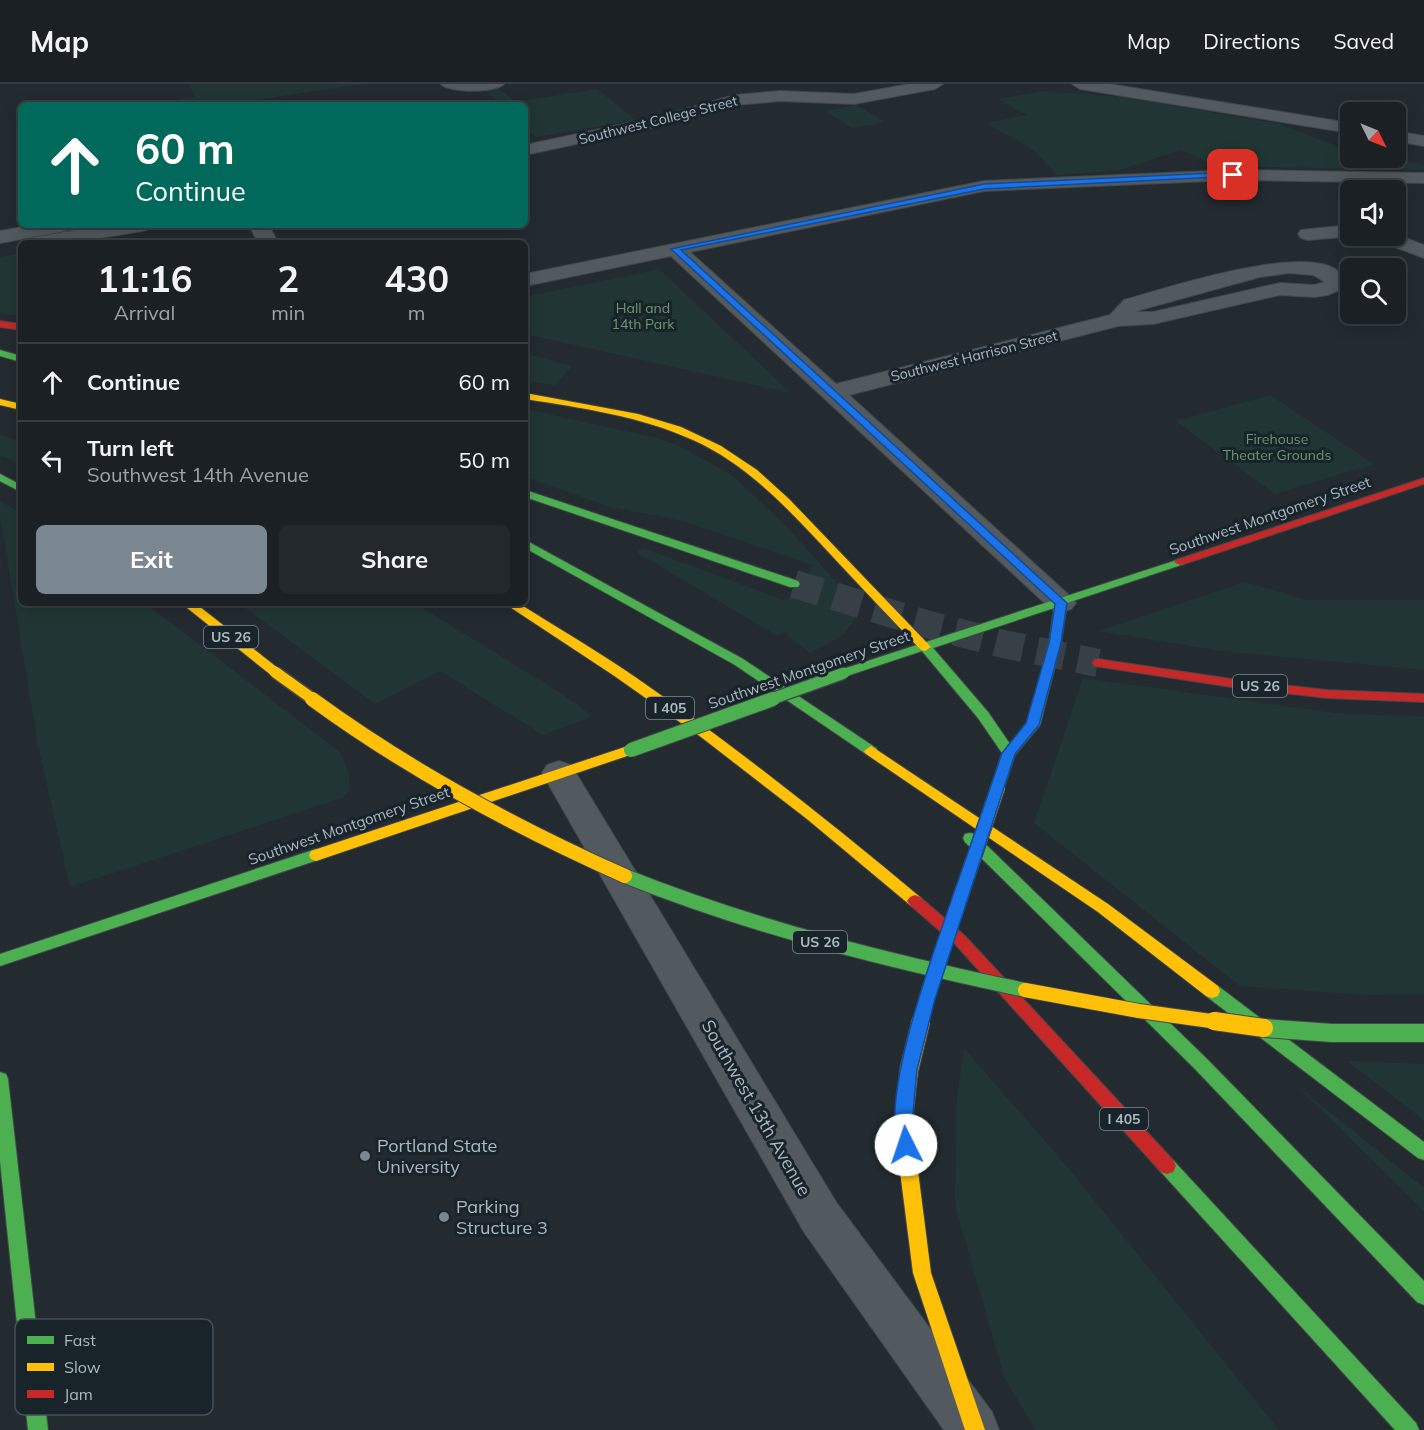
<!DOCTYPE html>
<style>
body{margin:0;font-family:Mulish,sans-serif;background:#23282c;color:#f1f3f6;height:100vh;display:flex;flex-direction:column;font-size:22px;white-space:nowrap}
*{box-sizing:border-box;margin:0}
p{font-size:20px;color:#9fa3a6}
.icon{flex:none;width:33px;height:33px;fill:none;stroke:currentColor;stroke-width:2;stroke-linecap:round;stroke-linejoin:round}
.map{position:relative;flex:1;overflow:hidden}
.drawer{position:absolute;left:18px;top:156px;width:510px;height:366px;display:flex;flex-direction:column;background:#1a2024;border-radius:9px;box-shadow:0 3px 15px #0003,0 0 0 2px #383e41}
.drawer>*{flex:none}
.guide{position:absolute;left:18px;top:18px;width:510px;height:126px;border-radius:9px;box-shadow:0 3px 15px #0003,0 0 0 2px #383e41;background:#00695c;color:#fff;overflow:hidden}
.needle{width:39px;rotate:133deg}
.tools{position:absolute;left:1340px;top:18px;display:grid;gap:12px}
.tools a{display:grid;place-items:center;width:66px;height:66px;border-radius:9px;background:#1a2024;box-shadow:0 3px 15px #0003,0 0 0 2px #383e41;font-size:30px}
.pin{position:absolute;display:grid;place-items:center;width:51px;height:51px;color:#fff;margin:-26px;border-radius:12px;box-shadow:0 3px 9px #0006}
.me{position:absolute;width:66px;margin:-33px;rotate:356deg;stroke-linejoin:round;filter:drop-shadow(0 0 4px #0008)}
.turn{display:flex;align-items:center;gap:21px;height:126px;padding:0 18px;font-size:27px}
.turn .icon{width:78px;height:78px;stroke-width:2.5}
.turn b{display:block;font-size:42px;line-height:51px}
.eta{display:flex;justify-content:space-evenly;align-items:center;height:102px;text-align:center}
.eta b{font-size:36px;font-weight:700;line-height:42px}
.action{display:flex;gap:12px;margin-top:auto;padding:12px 18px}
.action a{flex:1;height:69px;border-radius:9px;background:#7b8790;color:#fff;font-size:24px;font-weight:700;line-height:69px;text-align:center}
.action a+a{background:#23282c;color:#f1f3f6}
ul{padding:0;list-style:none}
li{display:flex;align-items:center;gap:18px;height:78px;padding:0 18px;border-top:2px solid #383e41}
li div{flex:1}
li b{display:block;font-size:22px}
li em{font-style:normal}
header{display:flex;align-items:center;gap:36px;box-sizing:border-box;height:84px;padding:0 30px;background:#1a2024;border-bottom:2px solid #383e41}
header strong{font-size:28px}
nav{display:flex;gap:33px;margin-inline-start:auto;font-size:21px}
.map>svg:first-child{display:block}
.green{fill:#213634}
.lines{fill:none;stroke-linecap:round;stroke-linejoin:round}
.highway-tunnel{stroke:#374046;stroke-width:28;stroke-dasharray:28 14;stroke-linecap:butt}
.street-casing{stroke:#41474b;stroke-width:2}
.fast-casing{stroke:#41474b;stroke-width:2}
.slow-casing{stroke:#41474b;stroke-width:2}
.jam-casing{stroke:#41474b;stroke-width:2}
.street{fill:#525a5f;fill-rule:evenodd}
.fast{fill:#4caf50;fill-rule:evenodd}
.slow{fill:#ffc107;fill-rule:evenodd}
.jam{fill:#c62828;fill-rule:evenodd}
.fast-bridge-far2-casing{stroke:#41474b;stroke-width:14;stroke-linecap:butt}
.fast-bridge-far1-casing{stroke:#41474b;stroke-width:16;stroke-linecap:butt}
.fast-bridge-casing{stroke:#41474b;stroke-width:20;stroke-linecap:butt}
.slow-bridge-far2-casing{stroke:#41474b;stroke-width:14;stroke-linecap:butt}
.slow-bridge-far1-casing{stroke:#41474b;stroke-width:16;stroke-linecap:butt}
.slow-bridge-casing{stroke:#41474b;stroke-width:20;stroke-linecap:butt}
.fast-bridge-far2{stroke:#4caf50;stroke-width:11}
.fast-bridge-far1{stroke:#4caf50;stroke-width:14}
.fast-bridge{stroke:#4caf50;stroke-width:18}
.slow-bridge-far2{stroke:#ffc107;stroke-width:11}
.slow-bridge-far1{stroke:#ffc107;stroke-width:14}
.slow-bridge{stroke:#ffc107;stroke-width:18}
.route{fill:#1a73e8;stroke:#114b97;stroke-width:1.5}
.poi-dot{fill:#7b8790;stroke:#18232a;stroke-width:2}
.labels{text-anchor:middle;stroke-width:6;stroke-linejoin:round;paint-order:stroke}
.far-street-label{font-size:14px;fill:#abb9c3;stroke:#18232a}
.far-park-label{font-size:14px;fill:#6b986d;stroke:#18232a}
.shield{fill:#18232a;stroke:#7f8c95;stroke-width:1.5}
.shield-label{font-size:14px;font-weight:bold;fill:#abb9c3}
.street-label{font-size:15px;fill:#abb9c3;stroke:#18232a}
.near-street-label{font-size:18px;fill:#abb9c3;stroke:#18232a}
.near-poi-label{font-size:18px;fill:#abb9c3;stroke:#18232a;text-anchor:start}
.key{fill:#18232a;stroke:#445058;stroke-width:1.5}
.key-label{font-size:16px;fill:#abb9c3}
</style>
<header>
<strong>Map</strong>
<nav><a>Map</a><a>Directions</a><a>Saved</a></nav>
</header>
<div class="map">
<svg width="1424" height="1346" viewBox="0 0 1424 1346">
<rect width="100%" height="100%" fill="#232b30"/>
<!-- green -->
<path class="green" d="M189,0H363L222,21H138L196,13Z
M500,5L516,18L597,5L636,36L536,53L525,43V21H502L486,7Z
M1044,7L1122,13L1279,40L1350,67V74H1385L1424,81V86L1216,82L1181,66L1116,87L1057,91L1032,65L986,39L1027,31L998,15Z
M856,21L885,38L852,44L824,27Z
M21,169V232L0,229V173Z
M659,185L791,309L525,250V213Z
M525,269L572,282L555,301L525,297Z
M1270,311L1374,380L1275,410L1176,337Z
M525,325L653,353L677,361L732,391L787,443L847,510L855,524V535L843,551L810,569L788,552L786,548L776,551L641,471L637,468L643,464L786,517L813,481L682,437L611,423L525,393Z
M0,351L21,357V382L0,371Z
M0,417L21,429V519H145L340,668L348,687L350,706L342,714L70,803L39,666L0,432Z
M1245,498L1308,516H1424V586L1221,567L1099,547Z
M239,519H414L564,611L592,632L543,651L440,587L375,620Z
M1083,594L1335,629L1424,633V910L1369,911L1240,902L1034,739Z
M964,964L1070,1086L1279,1346H1036L1005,1295L955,1121L956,1022Z
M1347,977L1424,980V1036Z
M1295,1000L1424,1104V1127Z"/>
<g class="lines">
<!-- highway-tunnel -->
<path class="highway-tunnel" d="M794,500L926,540L1003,560L1098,579"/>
<defs>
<path id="street" d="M441,0H504C495,9 450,9 441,0Z
M910,0H943L935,5L854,20L780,17L736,21L660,42L525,71V61L657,33L735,11L780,7L854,10Z
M1072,0H1109L1350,39V49L1080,5Z
M1395,47L1424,52V62L1395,57Z
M1233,86L1424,89V99L1233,96L984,107L690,168L836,300L1110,231L1124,216C1155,208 1340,145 1345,201L1342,205L1328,211L1314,213L1280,211L1153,240L1118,242L849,311L1071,513L1076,519L1071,525L1061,528L1051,525L671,172L525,202V190L984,97ZM1289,189L1313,191L1325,198L1314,201L1280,199L1153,228H1137L1140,226L1260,193Z
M34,141L70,142L67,146L60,148L0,159V147Z
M108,141H152L149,145L142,147L70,159H26L29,155L36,153Z
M249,141H269L278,159H258Z
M1350,141V152H1355L1308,156L1301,154L1298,150L1301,146Z
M1395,150L1424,161V174L1392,162L1368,156L1365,152Z
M559,677L571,681L836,1118L992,1328L999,1346H944L804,1148L542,689L547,681Z"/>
<path id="fast" d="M0,266L21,272V278L0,272Z
M0,390L21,401V408L0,397Z
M525,406L798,497L800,500L798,503H790L525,413Z
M525,456L743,575L876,664L878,667L876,670H866L735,581L525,464Z
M1180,475L1184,476V480L1067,519L1061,559L1040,641L1015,671L1003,707L998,708L991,703L1002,669L978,634L922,567L844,593L838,589L840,586ZM1054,524L1049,559L1027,640L1010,660L988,628L933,564Z
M970,749L975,750L1206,974L1424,1197V1221L1417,1218L1194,984L965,758L963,754L965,750Z
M316,765L321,767L323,771L321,775L0,882V870Z
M1212,900L1218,902L1424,1058V1076L1418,1074L1206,912L1204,907L1206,902Z
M0,988L6,990L8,995L48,1346H28L0,1077Z
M1167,1074L1173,1076L1416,1339L1419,1346H1395L1161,1088L1158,1082L1161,1076Z"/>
<path id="slow" d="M525,309L638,330L681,343L721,362L757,386L789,415L931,563L925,567L921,566C891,535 862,504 833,473C791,428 749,381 693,356C640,332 582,324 525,315Z
M0,315L21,320V326L0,321Z
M181,519H195L279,585L281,588L279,591H271Z
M504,519H518C558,544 599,568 638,595C736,663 829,737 920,813L923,817L920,821L915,823L910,821L807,735L701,653L613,591Z
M631,661L638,666L636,669L316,777L311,775L309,771L311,767Z
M871,662L1108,820L1218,902L1220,907L1218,912L1212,914L1206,912L1098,828L866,670L864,667Z
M903,1032L909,1034L912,1040L931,1189L985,1346H965L913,1189L894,1040L897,1034Z"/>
<path id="jam" d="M0,237L21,240V246L0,243Z
M1424,394V400L1184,480L1180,481L1174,478L1176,476Z
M1098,575L1238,596L1327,606L1424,610V618L1327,614L1238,604L1094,582L1092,579L1094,576Z
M915,811L920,813L965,852L1173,1076L1176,1082L1173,1088L1167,1090L1161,1088L955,860L910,821L907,817L910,813Z"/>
</defs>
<!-- street casing -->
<use href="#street" class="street-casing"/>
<!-- fast casing -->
<use href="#fast" class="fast-casing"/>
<!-- slow casing -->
<use href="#slow" class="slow-casing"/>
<!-- jam casing -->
<use href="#jam" class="jam-casing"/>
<!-- street -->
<use href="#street" class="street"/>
<!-- fast -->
<use href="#fast" class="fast"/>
<!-- slow -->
<use href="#slow" class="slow"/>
<!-- jam -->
<use href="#jam" class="jam"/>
<defs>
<path id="fast-bridge-far2" d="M769,616L844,589"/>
<path id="fast-bridge-far1" d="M631,666L773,615
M625,792C755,844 889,877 1025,906"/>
<path id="fast-bridge" d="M1264,944L1332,949H1424"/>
<path id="slow-bridge-far2" d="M275,588L314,616"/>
<path id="slow-bridge-far1" d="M312,615C409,686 515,743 625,792
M1025,906L1139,927L1225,939
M920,939L926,915L998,703"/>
<path id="slow-bridge" d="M1214,937L1264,944
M903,1040L909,986L921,937"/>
</defs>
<!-- fast-bridge-far2 casing -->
<use href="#fast-bridge-far2" class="fast-bridge-far2-casing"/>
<!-- fast-bridge-far1 casing -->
<use href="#fast-bridge-far1" class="fast-bridge-far1-casing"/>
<!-- fast-bridge casing -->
<use href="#fast-bridge" class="fast-bridge-casing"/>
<!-- slow-bridge-far2 casing -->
<use href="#slow-bridge-far2" class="slow-bridge-far2-casing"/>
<!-- slow-bridge-far1 casing -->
<use href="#slow-bridge-far1" class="slow-bridge-far1-casing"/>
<!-- slow-bridge casing -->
<use href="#slow-bridge" class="slow-bridge-casing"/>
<!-- fast-bridge-far2 -->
<use href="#fast-bridge-far2" class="fast-bridge-far2"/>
<!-- fast-bridge-far1 -->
<use href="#fast-bridge-far1" class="fast-bridge-far1"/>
<!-- fast-bridge -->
<use href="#fast-bridge" class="fast-bridge"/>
<!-- slow-bridge-far2 -->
<use href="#slow-bridge-far2" class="slow-bridge-far2"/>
<!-- slow-bridge-far1 -->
<use href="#slow-bridge-far1" class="slow-bridge-far1"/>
<!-- slow-bridge -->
<use href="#slow-bridge" class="slow-bridge"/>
</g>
<!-- route -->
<path class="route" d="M1233,88L1236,92L984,105L681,166L1067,519L1061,559L1039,641L1015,670L935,915L917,986L912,1040L915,1061L912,1067L906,1070L900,1067C877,1017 935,865 953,811C970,764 986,716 1002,669L1026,639L1049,559L1055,520L671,165L984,100Z"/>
<!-- markers -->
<g class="poi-dot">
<circle cx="365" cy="1072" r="6"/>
<circle cx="444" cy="1133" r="6"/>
</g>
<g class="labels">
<!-- far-street labels -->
<g class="far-street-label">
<text transform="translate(658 36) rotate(-14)" y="5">Southwest College Street</text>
<text transform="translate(974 272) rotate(-14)" y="5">Southwest Harrison Street</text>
</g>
<!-- far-park labels -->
<g class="far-park-label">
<text x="643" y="229">Hall and<tspan x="643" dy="16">14th Park</tspan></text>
<text x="1277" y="360">Firehouse<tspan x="1277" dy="16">Theater Grounds</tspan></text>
</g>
<!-- shield labels -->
<g class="shield">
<rect x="204" y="542" width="54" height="22" rx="4.5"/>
<rect x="1233" y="591" width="54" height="22" rx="4.5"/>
<rect x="646" y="613" width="48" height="22" rx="4.5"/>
<rect x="793" y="847" width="54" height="22" rx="4.5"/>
<rect x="1100" y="1024" width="48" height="22" rx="4.5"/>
</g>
<g class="shield-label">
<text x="231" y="558">US 26</text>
<text x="1260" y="607">US 26</text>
<text x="670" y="629">I 405</text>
<text x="820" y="863">US 26</text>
<text x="1124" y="1040">I 405</text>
</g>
<!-- street labels -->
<g class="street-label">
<text transform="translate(1270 432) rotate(-19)" y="5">Southwest Montgomery Street</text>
<text transform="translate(809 586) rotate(-19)" y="5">Southwest Montgomery Street</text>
<text transform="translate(349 742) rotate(-19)" y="5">Southwest Montgomery Street</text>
</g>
<!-- near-street labels -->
<g class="near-street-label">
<text transform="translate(756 1024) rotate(60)" y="6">Southwest 13th Avenue</text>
</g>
<!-- near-poi labels -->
<g class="near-poi-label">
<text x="377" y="1068">Portland State<tspan x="377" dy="21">University</tspan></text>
<text x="456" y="1129">Parking<tspan x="456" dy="21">Structure 3</tspan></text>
</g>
</g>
<!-- legend -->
<rect x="15" y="1235" width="198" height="96" rx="9" class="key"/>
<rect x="27" y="1252" width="27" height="8" fill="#4caf50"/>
<rect x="27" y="1279" width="27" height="8" fill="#ffc107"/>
<rect x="27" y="1306" width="27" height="8" fill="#c62828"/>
<g class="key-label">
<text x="64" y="1262">Fast</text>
<text x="64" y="1289">Slow</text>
<text x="64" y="1316">Jam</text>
</g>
</svg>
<div class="tools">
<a><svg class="needle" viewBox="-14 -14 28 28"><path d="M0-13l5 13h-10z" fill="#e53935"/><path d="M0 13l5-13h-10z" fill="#9fa3a6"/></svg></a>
<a><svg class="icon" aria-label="sound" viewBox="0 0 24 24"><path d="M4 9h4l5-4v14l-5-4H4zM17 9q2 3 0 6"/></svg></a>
<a><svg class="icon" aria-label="search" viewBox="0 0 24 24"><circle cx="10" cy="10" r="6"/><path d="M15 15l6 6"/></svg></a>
</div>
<div class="pin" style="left:1233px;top:91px;background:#d93025"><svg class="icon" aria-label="arrive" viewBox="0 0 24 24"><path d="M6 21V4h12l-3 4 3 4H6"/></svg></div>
<svg class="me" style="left:906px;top:1061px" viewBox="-20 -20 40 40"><circle r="19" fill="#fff"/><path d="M0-13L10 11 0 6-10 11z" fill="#1a73e8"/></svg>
<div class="guide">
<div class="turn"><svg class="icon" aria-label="ahead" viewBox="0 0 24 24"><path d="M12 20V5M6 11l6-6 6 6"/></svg><div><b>60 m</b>Continue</div></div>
</div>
<section class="drawer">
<div class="eta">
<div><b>11:16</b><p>Arrival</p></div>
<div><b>2</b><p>min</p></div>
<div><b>430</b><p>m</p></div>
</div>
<ul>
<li><svg class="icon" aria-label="ahead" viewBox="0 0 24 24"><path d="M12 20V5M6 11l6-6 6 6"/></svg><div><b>Continue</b></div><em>60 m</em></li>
<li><svg class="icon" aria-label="left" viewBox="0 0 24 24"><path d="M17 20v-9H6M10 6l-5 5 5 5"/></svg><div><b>Turn left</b><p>Southwest 14th Avenue</p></div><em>50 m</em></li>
</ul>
<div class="action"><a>Exit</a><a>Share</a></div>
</section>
</div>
